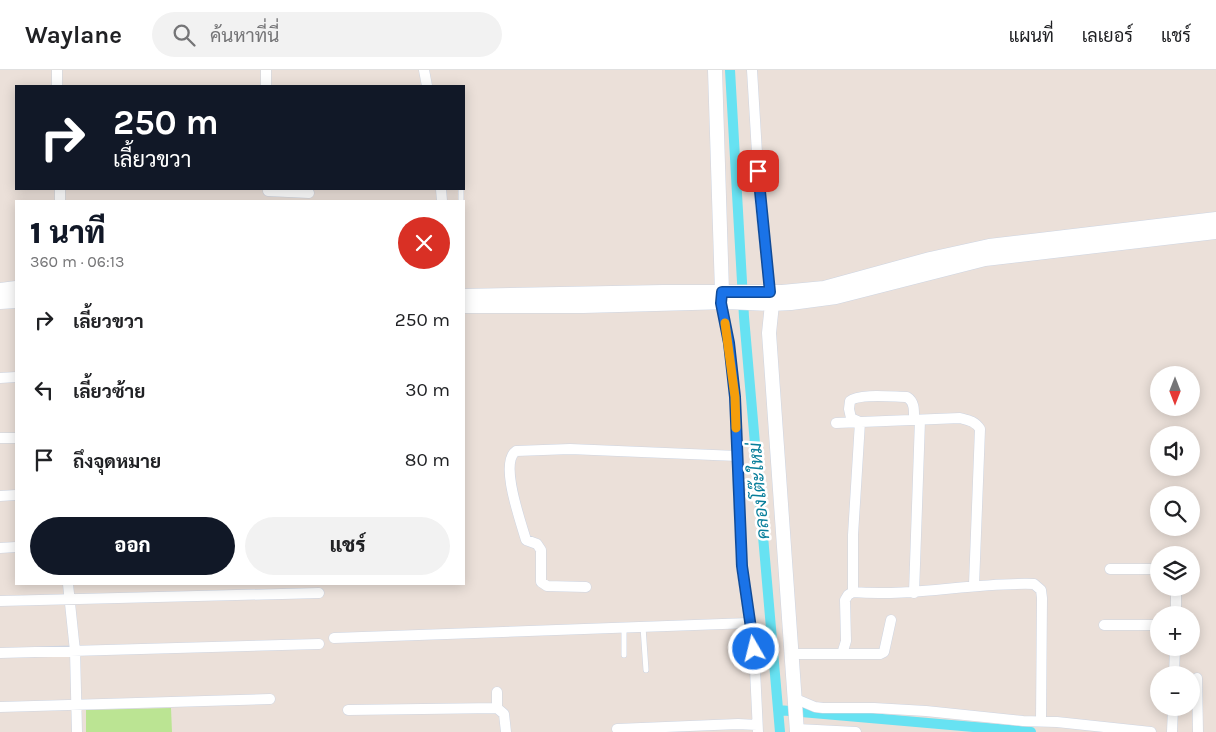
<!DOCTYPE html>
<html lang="th">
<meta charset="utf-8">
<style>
body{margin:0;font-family:Karla,Sarabun,sans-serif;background:#f2f2f2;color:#202124;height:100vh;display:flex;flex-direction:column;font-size:19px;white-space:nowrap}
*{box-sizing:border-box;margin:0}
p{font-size:16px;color:#757577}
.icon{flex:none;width:28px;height:28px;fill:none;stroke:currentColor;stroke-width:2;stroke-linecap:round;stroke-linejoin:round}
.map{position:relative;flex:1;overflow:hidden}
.side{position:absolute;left:15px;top:130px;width:450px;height:385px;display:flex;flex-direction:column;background:#fff;border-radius:0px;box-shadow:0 2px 12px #0003}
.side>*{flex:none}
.banner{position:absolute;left:15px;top:15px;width:450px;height:105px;border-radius:0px;box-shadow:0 2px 12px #0003;background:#111827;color:#fff;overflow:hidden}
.needle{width:32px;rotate:180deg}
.fabs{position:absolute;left:1150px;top:296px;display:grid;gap:10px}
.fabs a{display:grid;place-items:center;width:50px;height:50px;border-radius:50%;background:#fff;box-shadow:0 2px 12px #0003;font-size:25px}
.pin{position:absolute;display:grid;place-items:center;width:42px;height:42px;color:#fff;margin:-21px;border-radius:10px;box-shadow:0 2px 8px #0006}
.me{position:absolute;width:55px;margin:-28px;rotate:352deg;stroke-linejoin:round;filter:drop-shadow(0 0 4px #0008)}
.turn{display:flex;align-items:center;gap:18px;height:105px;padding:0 15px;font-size:22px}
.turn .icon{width:65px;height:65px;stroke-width:2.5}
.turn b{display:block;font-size:35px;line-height:42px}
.round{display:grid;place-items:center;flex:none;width:52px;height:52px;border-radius:26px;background:#f2f2f2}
.head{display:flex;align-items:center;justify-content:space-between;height:85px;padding:0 15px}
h1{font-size:30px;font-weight:800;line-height:38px;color:#111827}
.primary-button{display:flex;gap:10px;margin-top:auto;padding:10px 15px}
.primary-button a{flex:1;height:58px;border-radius:30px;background:#111827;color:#fff;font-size:20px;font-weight:800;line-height:58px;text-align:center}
.primary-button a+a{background:#f2f2f2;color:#202124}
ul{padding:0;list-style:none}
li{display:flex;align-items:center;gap:15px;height:70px;padding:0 15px}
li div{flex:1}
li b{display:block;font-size:19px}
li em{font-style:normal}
header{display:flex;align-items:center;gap:30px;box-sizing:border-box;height:70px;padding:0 25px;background:#fff;border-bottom:1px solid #e0e0e0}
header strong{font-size:24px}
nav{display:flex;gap:28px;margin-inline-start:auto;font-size:18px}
.search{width:350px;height:45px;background:#f2f2f2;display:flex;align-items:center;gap:12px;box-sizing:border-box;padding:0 18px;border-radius:28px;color:#757577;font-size:19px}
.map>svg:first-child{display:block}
.green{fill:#bbe493}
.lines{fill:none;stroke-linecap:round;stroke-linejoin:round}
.canal{stroke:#67e2f2;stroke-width:10}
.lane-casing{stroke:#ced5e2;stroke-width:6}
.street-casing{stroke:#ced5e2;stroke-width:11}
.secondary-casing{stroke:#ced5e2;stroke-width:15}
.lane{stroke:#fff;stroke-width:5}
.street{stroke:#fff;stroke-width:10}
.secondary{stroke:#fff;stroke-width:14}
.route-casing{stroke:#114b97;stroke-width:12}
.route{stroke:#1a73e8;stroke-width:9}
.slow{stroke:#f59e0b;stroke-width:9}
.labels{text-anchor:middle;stroke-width:5;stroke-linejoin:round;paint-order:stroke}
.water-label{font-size:18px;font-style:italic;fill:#097f9b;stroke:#fff}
</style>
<header>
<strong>Waylane</strong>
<div class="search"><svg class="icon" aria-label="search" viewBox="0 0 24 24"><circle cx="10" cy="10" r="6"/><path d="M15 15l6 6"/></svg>ค้นหาที่นี่</div>
<nav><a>แผนที่</a><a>เลเยอร์</a><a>แชร์</a></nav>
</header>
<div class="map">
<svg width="1216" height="662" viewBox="0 0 1216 662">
<rect width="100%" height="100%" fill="#ebe0d9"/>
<!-- green -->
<path class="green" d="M171,638L172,662H86V640Z"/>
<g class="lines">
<!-- canal -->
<path class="canal" d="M730,0L744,247L780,662
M778,640L1031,662"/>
<defs>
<path id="lane" d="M461,119V131
M624,557V585
M643,557L646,600"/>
<path id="street" d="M57,0V16
M266,0V16
M424,0L427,16
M752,0L760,133L770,222
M60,119V131
M441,119L442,131
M268,121L309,123
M721,233L729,273L735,327L741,495L754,579L758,662
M0,308L16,307
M860,352L851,348L849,339L850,331C859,323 894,327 907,327C915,332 914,341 914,350
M836,353L960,348C968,350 975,351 980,359L974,515
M0,368H16
M0,426L16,425
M0,478L16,477
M1110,499H1159
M68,514L75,581L77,662
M586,517L547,516L541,512V480L537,474L526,470C521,452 499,393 516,381L570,379L737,386
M853,522V465L860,352
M914,523L920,350
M0,531L319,523
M1176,545V518
M1104,555H1159
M334,568L750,553
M0,583L319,574
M792,584H842L846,571L845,530L848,525L853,522C914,527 973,512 1034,514L1041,520L1042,528L1041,650
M842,584H880L884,582L891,550
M1174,605L1175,578
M1197,608L1198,662
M497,622V638
M796,629L815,637L823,638H874L926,641L1023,651L1057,652L1151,662
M0,637L270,629
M348,640L497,638L504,644L506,662
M617,659L738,654L757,655
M797,659L856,662
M1172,662L1173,638"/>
<path id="secondary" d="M715,0L722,222L721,229
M0,220L16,218
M464,226L663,222H782L824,218L930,189L989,176L1216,149
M771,226L772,234L769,263L797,662
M0,232L16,231
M464,236H583L728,232L772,234L791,233L836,227L985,189L1216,162"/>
</defs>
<!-- lane casing -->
<use href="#lane" class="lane-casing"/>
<!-- street casing -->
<use href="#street" class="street-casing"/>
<!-- secondary casing -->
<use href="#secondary" class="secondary-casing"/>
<!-- lane -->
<use href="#lane" class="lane"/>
<!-- street -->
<use href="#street" class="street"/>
<!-- secondary -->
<use href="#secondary" class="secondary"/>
</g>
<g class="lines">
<defs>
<path id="route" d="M754,579L742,496L735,327L729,273L721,233L722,222H770L758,101"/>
</defs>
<!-- route casing -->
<use href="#route" class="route-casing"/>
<!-- route -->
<use href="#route" class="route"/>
<!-- slow -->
<path class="slow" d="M725,253L735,327L736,358"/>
</g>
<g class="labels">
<!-- water labels -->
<g class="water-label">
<text transform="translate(759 421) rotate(-95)" y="6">คลองโต๊ะใหม่</text>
</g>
</g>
</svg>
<div class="fabs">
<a><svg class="needle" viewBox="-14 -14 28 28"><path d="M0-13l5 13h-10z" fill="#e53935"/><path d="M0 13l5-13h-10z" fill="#757577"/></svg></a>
<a><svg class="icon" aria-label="sound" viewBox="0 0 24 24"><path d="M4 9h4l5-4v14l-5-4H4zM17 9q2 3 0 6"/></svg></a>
<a><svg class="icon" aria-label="search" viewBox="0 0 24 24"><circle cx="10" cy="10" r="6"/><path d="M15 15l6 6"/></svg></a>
<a><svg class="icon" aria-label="layers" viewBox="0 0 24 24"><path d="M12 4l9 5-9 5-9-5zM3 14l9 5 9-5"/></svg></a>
<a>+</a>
<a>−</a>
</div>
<div class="pin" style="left:758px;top:101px;background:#d93025"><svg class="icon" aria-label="arrive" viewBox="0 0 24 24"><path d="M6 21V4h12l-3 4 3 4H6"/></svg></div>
<svg class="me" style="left:754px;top:579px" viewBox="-20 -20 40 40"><circle r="17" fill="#1a73e8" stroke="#fff" stroke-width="3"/><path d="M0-11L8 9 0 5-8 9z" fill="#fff"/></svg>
<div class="banner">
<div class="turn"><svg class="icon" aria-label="right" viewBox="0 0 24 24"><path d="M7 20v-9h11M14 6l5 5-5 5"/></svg><div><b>250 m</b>เลี้ยวขวา</div></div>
</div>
<section class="side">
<div class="head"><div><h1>1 นาที</h1><p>360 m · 06:13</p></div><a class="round" style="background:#d93025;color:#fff"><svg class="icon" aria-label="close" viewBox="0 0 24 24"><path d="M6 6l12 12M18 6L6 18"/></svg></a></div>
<ul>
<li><svg class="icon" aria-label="right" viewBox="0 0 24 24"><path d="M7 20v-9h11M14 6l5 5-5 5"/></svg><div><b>เลี้ยวขวา</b></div><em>250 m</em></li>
<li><svg class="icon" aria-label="left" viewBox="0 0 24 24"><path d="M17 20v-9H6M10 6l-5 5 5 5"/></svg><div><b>เลี้ยวซ้าย</b></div><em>30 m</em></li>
<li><svg class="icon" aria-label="arrive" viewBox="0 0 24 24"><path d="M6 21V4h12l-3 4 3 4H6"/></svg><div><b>ถึงจุดหมาย</b></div><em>80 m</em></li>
</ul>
<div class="primary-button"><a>ออก</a><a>แชร์</a></div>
</section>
</div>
